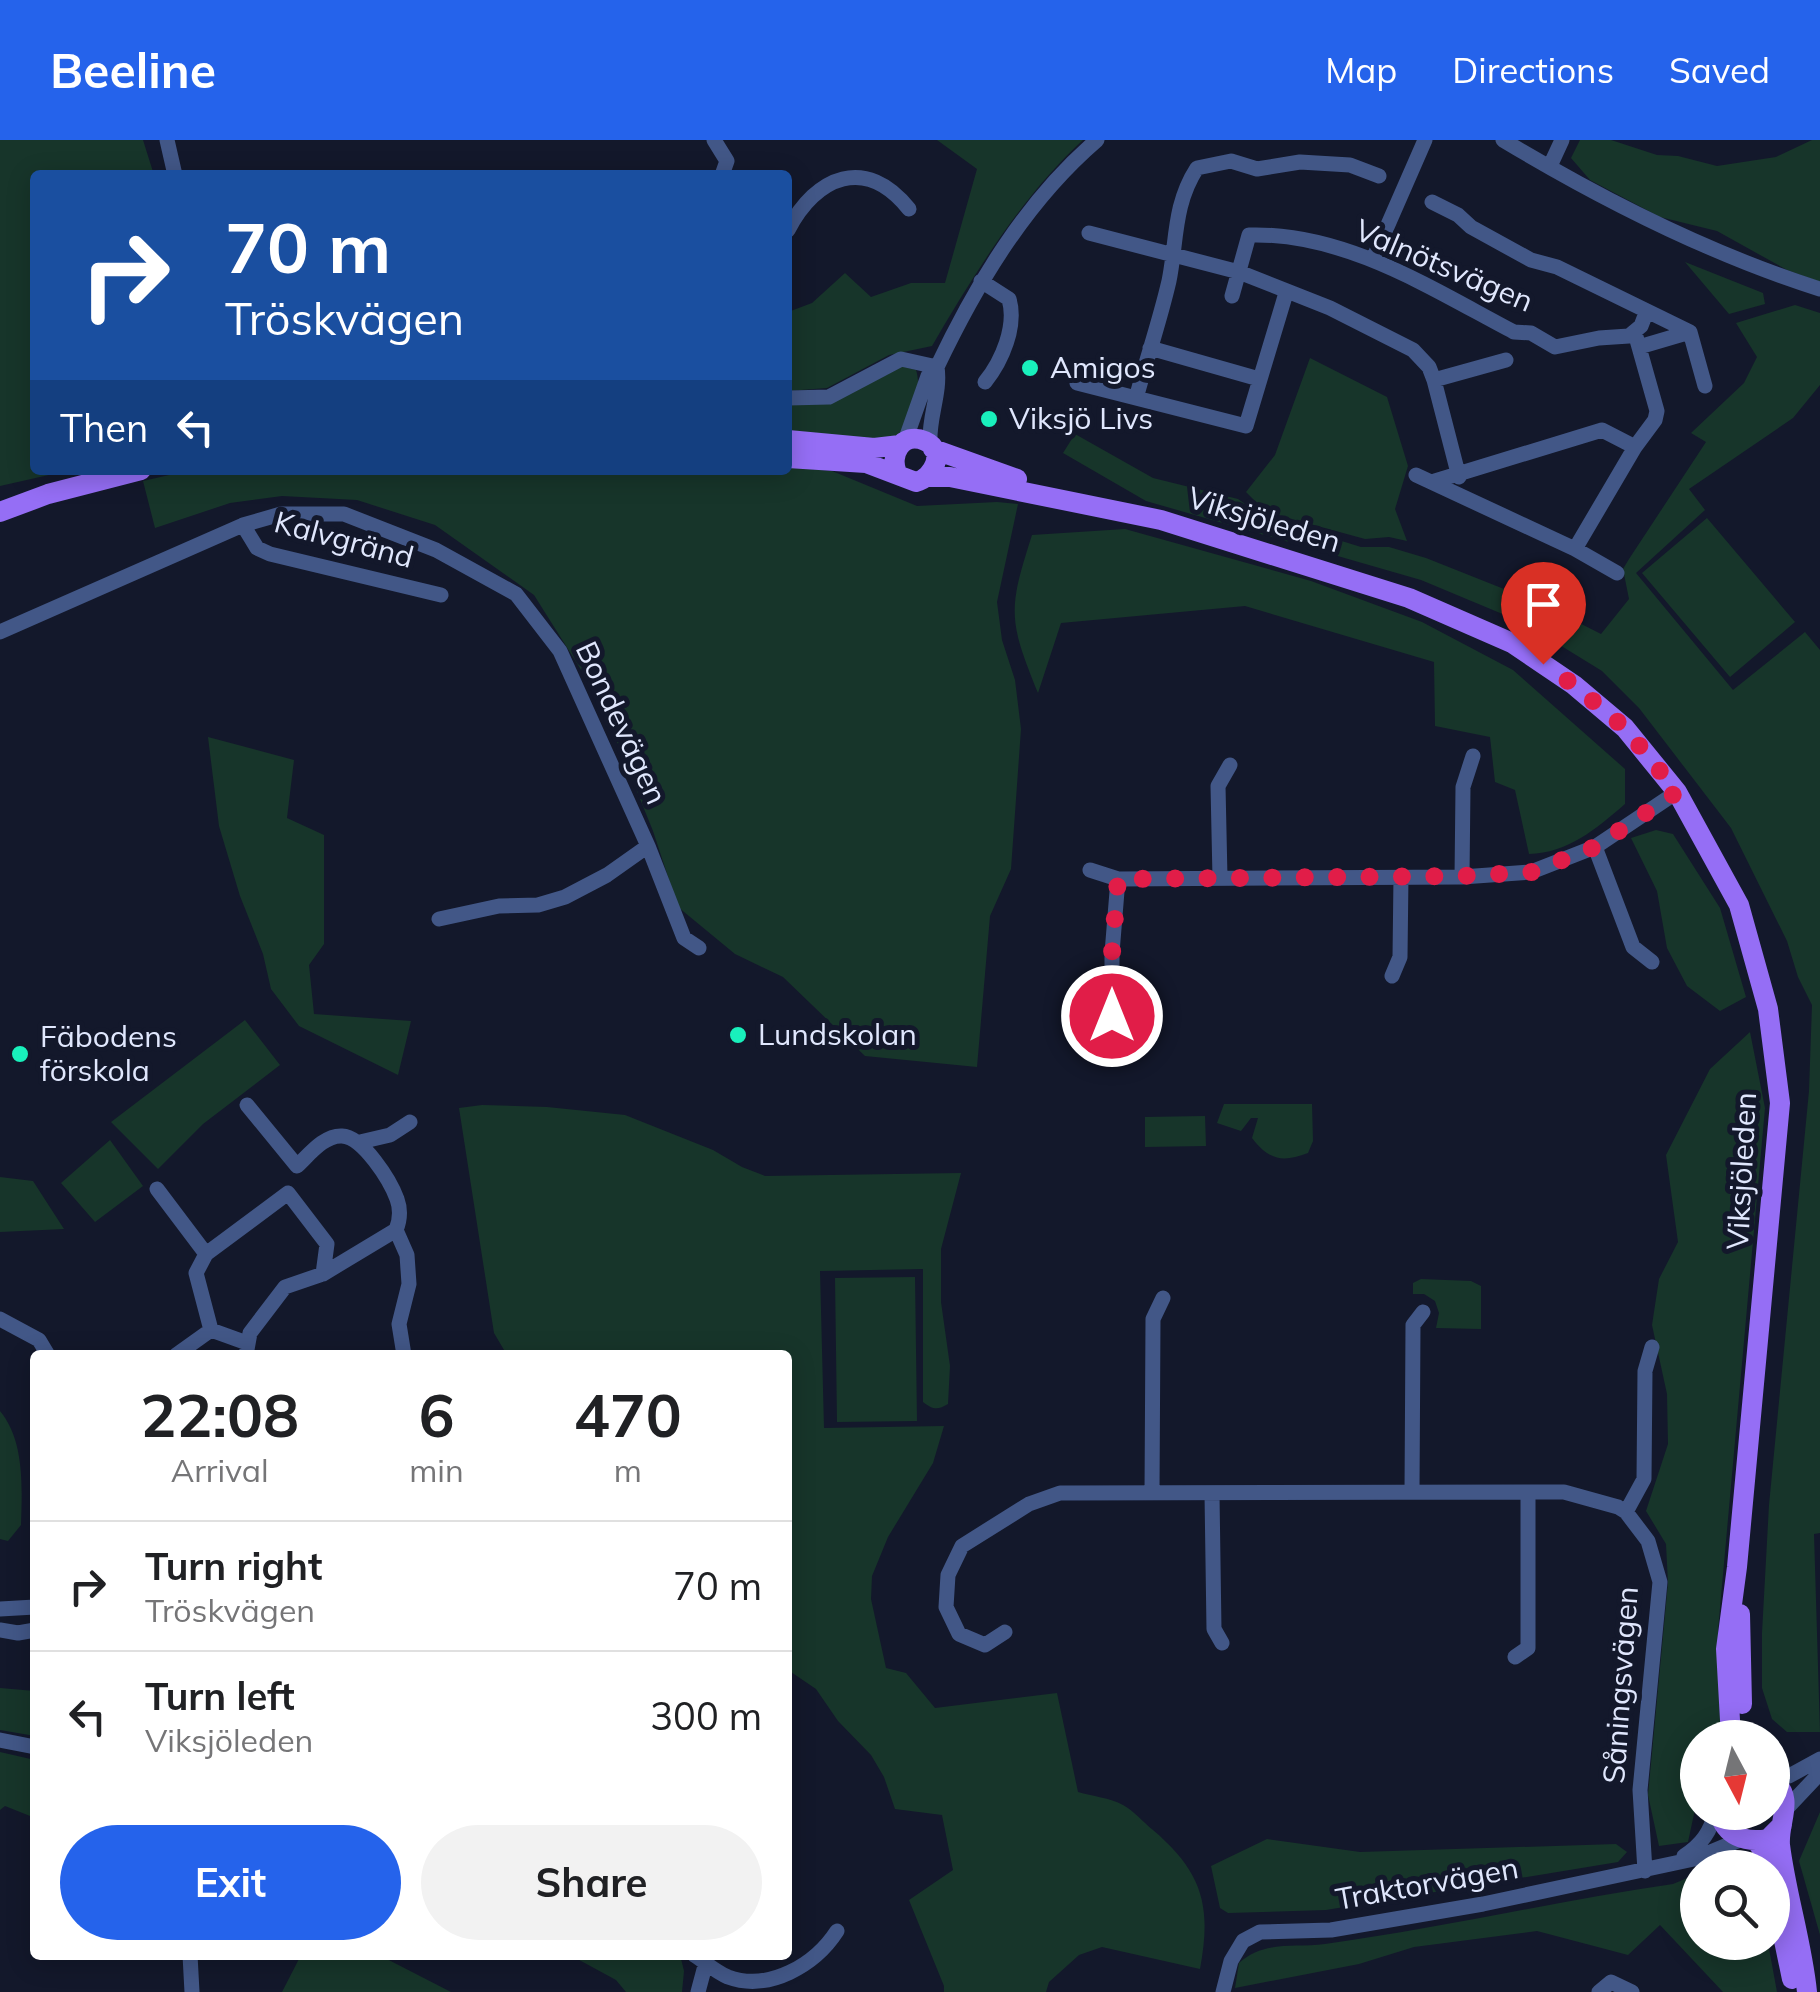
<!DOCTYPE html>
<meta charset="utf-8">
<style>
body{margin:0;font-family:Mulish,sans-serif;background:#f2f2f2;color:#202124;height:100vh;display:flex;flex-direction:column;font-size:38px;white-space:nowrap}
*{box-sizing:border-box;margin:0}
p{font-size:32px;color:#757577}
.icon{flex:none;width:55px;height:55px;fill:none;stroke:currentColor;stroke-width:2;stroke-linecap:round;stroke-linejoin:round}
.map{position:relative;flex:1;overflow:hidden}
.sheet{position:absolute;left:30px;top:1210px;width:762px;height:610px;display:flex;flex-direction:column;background:#fff;border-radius:10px;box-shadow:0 5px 25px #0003}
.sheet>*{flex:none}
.top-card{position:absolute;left:30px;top:30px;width:762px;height:305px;border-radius:10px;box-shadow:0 5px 25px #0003;background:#1a4fa0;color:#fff;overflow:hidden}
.needle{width:65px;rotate:173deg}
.controls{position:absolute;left:1680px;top:1580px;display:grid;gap:20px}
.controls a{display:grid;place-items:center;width:110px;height:110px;border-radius:50%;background:#fff;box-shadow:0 5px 25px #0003;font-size:50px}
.pin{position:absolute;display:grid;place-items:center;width:85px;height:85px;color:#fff;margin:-102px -42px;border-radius:50% 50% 50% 0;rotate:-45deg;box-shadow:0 0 10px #0007}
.pin .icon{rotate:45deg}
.me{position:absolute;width:110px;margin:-55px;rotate:0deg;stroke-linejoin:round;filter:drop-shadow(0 0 8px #0008)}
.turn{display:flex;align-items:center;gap:35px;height:210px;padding:0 30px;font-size:45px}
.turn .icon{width:130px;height:130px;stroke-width:2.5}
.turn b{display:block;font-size:70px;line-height:85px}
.then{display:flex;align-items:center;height:95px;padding:0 30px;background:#0003;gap:20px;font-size:38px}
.eta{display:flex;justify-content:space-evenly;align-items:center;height:170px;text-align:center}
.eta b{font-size:60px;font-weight:700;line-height:70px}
.action{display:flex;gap:20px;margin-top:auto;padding:20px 30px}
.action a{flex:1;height:115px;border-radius:60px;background:#2563eb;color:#fff;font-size:40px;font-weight:700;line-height:115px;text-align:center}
.action a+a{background:#f2f2f2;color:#202124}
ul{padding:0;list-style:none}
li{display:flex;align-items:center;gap:30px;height:130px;padding:0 30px;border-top:2px solid #e0e0e0}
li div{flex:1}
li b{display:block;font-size:38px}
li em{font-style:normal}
header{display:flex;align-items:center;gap:60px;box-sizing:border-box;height:140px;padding:0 50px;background:#2563eb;color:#fff}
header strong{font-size:48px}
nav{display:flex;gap:55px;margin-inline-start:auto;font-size:35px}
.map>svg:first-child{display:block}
.green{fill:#17352a}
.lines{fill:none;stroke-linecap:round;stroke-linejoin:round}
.minor{stroke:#425787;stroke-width:15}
.major{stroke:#956ef5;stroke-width:20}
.route{stroke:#e11d48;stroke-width:18;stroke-dasharray:0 32.4}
.poi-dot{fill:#19f0bc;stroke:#13182b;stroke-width:4}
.labels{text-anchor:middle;stroke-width:10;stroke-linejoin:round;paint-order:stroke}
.street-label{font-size:30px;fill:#e0e7fd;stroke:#13182b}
.poi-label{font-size:30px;fill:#e0e7fd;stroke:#13182b;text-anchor:start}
</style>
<header>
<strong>Beeline</strong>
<nav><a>Map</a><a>Directions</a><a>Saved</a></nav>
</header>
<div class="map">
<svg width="1820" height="1852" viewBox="0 0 1820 1852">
<rect width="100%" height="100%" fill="#13182b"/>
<!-- green -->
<path class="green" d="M0,0H143L154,35H35V330H71L0,346Z
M937,0H1083C1022,56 974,134 932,206L889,215L827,248L788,251V172L812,163L845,133L871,157L911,143H945L977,29Z
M1580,0H1611L1657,15L1678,16L1717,26L1776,17L1812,0H1820V142L1787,130L1717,91L1660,77L1590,40L1571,18Z
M1685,122L1763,153L1765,164L1729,174Z
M1795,165L1820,173V245L1793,278L1689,349L1705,370L1636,433L1733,550L1805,492L1820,510V1393L1814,1394L1820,1592H1787L1772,1579L1762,1548V1493L1769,1365L1809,951L1812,865L1798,837L1787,801L1731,688L1639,568L1602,531L1524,483L1421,440L1146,361L1063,313L1075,294L1153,338L1238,359L1264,377L1361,407H1389L1426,418L1542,464L1601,494L1629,459L1623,429L1629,419L1706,302L1691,293L1744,243L1757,217L1736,183Z
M1310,218L1387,257L1408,326L1395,369L1407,401L1389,397L1365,399L1266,372L1246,352L1275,315Z
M901,226L916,230C922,247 915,287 897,297C894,299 884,301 881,301L788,290V264Z
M788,327L832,331L917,366L997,362L1018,364L997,462L1002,500L1015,540L1021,589L1011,729L990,776L977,927L865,916L783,837L735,814L678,767L653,691L600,560L534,455L435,385L357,360L282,356L230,363L155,388L143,341L191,330H788Z
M1707,378L1795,482L1730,537L1642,433Z
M1125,389L1311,441L1422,482L1513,530L1625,629V664C1596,689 1568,713 1529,714L1515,650L1495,642L1490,597L1435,586L1434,522L1245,466L1061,483L1038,553C1008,479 1008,470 1032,395Z
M208,597L294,620L287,678L324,695V804L309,825L314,874L411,881L398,935L299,886L271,849L263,814L240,756L219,686Z
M1656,690L1673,694L1720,768L1746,857L1720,871L1687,846L1667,808L1657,751L1631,698Z
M245,880L280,925L203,984L158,1029L111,982Z
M1750,892L1765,968L1718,1490L1723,1597L1698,1598L1697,1660L1688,1702L1659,1706L1648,1655L1668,1443L1666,1404L1646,1371L1668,1304L1667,1254L1652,1185L1659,1139L1678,1102L1666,1015L1710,929Z
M1224,964H1312L1313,1001L1308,1013C1282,1023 1269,1020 1252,998L1258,978H1251L1241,991L1217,983Z
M482,965L547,967L625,975L713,1010L742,1027L765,1036L961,1033L941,1109V1162L950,1226L948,1264C938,1270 933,1270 923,1262V1129L820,1131L824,1288L944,1286L933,1323L888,1397L872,1436L871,1459L886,1528L906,1533L935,1568L1057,1553L1078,1652C1092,1656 1110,1658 1123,1665C1134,1671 1143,1682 1153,1690C1202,1732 1212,1765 1200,1829L1102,1807L1079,1815L1049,1842L1046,1852H944V1846L909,1760L953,1730L942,1675L895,1669L884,1637L871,1615L838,1581L816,1549L788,1530V1215H507L494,1193L459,968Z
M1205,976L1206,1006L1145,1007V977Z
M110,1000L143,1046L95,1082L61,1043Z
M0,1037L33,1041L64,1089L0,1092Z
M915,1137L917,1281L837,1282L835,1138Z
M1421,1139L1471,1141L1481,1146V1189L1436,1188L1439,1173L1435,1161L1424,1154H1413V1143Z
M0,1271C25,1301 22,1348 21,1385L8,1401L0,1399Z
M0,1548L35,1551V1596L0,1590Z
M0,1612L35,1620V1678L5,1666L0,1670Z
M1820,1672V1795L1799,1721Z
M1267,1699L1360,1712L1616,1704L1627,1712L1618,1722L1326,1770L1228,1773L1220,1768L1211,1726Z
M1697,1734L1698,1802L1768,1803L1777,1852H1723L1660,1785L1628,1815L1537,1791L1414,1807L1359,1824L1235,1848L1239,1823C1264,1800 1294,1808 1325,1804C1442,1788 1557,1761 1673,1744Z
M301,1815H379L451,1852H282Z
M570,1815H680L684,1831L682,1852H626L616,1840Z"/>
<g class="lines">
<!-- minor -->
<path class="minor" d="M167,0L175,35
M714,0L727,21L722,35
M1503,0C1603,60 1709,114 1820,149
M1550,26L1562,0
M1432,62L1458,75L1471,87L1531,120L1557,127L1690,192
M788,90C816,36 866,15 909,69
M1089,93L1239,132L1330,168L1413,210L1429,227L1434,240
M1373,119L1425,0
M981,141L1009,159C1017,186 1002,221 985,242
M1232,156L1249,95C1345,92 1432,149 1514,192L1531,193L1555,207L1599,198L1629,196L1641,186L1646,173
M1639,207L1690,192L1705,246
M1150,208L1259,239
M1077,243L1246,286L1286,153
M1137,255C1147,218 1160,180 1169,141C1177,102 1173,65 1197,28L1231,21L1257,29L1300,22L1350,25L1379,36
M788,258L829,257L901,219L937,227
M905,301L928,236L937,227C977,143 1026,61 1097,0
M930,305C928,278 941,253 937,227
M1416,335L1575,409L1617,433
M1459,337L1434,240L1506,220
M1435,341L1602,290L1635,307
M243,385L257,408L270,414L441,455
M1575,409L1635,307L1655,280L1657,271L1635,193
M0,492L243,385L281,374H344L436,410L516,454L560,511L648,706L684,798L699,808
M1595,707L1633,807L1652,822
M1090,730L1118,739L1462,737L1531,732L1595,707L1677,652
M1462,737L1463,647L1473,616
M1220,738L1218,646L1230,625
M439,779L499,766L538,765L565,757L607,735L648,706
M1392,836L1400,817L1401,736
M1112,876V813L1118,739
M247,965L297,1026C309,1015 324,995 342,996C363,997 390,1040 397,1059C401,1070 400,1080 396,1090L407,1115L409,1144L399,1184L404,1215
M360,1002L390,995L410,982
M157,1049L206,1114
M0,1179L39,1200L48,1215
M247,1203L211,1190L196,1133L206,1114L288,1053L327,1104L323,1134
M176,1215L211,1190
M246,1215L250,1193L285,1147L323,1134L396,1090
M1412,1351L1413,1185L1423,1172
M1152,1353L1153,1179L1163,1158
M1212,1354L1214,1489L1222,1503
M1626,1372L1644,1339L1645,1231L1652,1207
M0,1469L35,1467
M0,1490L18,1493L35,1490
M1005,1492L985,1505L959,1494L946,1467L948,1435L962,1406L1029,1364L1060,1353L1564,1352L1618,1367L1626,1372L1648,1401L1660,1442L1640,1650L1645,1731
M1515,1517L1528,1508V1352
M0,1600L35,1607
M1772,1636H1789L1820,1619
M1787,1668L1820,1633
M1684,1716C1701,1705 1711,1692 1715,1672
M190,1815L192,1852
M694,1815C705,1822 716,1832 728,1837C769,1852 815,1825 837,1791
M698,1852L706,1822
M1223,1852L1231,1821L1243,1801L1260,1792L1331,1790L1483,1764L1694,1719L1742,1699
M1599,1852L1611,1842L1632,1852"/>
<!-- major -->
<path class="major" d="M788,300L874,308L900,305
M933,309L1017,339
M788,318L866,323L916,342C933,338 947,311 925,301C902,291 889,315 897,333
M929,337H950L1161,380L1409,458L1512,503L1574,545L1625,588L1677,652L1739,765L1768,869L1780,963L1737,1427L1726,1509L1731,1598
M0,372L48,354L141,330
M1740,1474L1742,1564
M1772,1639C1796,1659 1778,1680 1780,1705C1786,1754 1802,1802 1807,1852
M1719,1672C1725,1696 1745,1703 1768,1699L1782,1685
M1756,1701L1767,1715L1769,1728
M1772,1743L1792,1839"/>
</g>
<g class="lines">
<!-- route -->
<path class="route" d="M1112,876V813L1118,739L1462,736L1532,732L1595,707L1677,652L1625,588L1574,545L1543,524"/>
</g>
<!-- markers -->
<g class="poi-dot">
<circle cx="1030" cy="228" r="10"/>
<circle cx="989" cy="279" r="10"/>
<circle cx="738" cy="895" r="10"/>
<circle cx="20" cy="914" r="10"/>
</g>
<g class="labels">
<!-- street labels -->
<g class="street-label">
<text transform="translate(1444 126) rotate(23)" y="10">Valnötsvägen</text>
<text transform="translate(1264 380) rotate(17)" y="10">Viksjöleden</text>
<text transform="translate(344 400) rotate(15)" y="10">Kalvgränd</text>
<text transform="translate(621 583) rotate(65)" y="10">Bondevägen</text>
<text transform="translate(1742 1031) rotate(-87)" y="10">Viksjöleden</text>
<text transform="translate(1621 1545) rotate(-86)" y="10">Såningsvägen</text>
<text transform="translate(1427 1744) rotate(-10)" y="10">Traktorvägen</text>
</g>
<!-- poi labels -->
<g class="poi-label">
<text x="1050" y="238">Amigos</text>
<text x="1009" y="289">Viksjö Livs</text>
<text x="758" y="905">Lundskolan</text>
<text x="40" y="907">Fäbodens<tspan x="40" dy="34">förskola</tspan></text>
</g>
</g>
</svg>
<div class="controls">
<a><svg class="needle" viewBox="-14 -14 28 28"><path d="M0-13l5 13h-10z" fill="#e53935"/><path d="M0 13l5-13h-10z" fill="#757577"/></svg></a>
<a><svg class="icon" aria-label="search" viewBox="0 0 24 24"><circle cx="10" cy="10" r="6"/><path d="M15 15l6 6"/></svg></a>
</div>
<div class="pin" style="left:1543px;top:524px;background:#d93025"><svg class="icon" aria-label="arrive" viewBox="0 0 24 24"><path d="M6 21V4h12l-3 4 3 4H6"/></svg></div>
<svg class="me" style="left:1112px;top:876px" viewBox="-20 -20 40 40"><circle r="17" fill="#e11d48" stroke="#fff" stroke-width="3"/><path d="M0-11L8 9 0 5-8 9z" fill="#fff"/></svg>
<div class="top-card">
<div class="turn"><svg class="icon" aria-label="right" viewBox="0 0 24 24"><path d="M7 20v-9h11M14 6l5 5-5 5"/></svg><div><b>70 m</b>Tröskvägen</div></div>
<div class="then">Then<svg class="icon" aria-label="left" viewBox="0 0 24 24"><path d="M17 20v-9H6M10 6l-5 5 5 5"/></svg></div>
</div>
<section class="sheet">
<div class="eta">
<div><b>22:08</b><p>Arrival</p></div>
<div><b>6</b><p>min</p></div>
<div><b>470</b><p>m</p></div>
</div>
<ul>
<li><svg class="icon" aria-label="right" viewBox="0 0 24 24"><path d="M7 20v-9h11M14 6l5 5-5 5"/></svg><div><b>Turn right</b><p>Tröskvägen</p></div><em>70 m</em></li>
<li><svg class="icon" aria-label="left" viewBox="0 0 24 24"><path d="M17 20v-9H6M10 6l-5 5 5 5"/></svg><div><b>Turn left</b><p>Viksjöleden</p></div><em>300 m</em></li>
</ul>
<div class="action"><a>Exit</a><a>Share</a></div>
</section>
</div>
